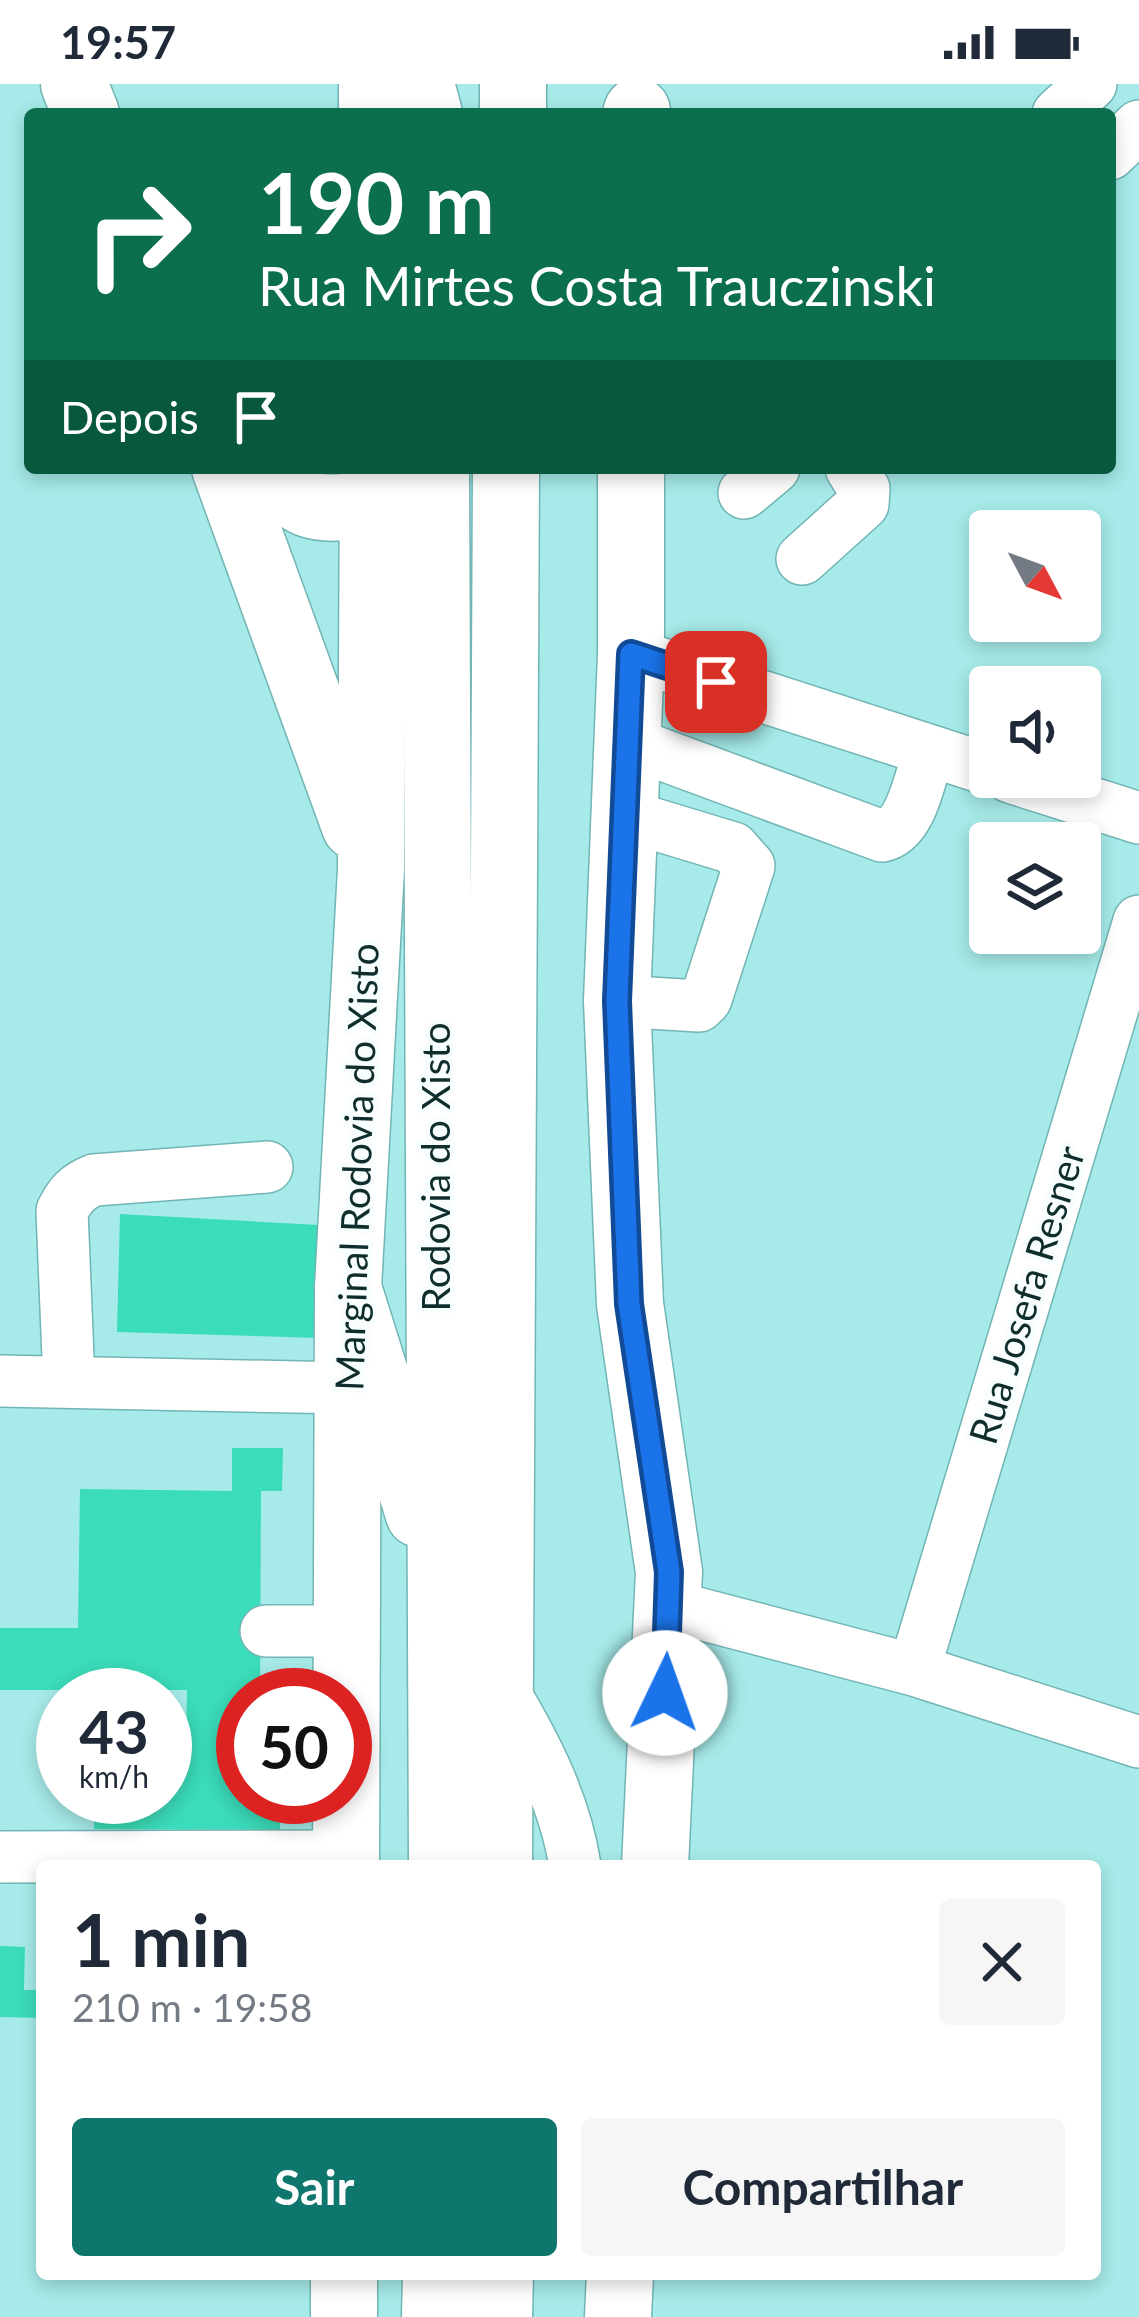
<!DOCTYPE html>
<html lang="pt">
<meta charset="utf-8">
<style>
body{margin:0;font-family:Lato,sans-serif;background:#f6f6f7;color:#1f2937;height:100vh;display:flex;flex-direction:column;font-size:45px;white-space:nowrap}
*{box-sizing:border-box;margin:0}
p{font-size:39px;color:#747a83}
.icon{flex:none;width:66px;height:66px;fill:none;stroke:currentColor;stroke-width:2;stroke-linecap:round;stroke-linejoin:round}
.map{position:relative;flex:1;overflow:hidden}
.details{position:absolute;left:36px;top:1776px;width:1065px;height:420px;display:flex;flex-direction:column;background:#fff;border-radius:12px;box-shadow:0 6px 18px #0003}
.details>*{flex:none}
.guide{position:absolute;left:24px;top:24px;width:1092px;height:366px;border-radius:12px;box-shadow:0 6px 18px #0003;background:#0b6e4f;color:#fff;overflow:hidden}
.needle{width:78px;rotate:131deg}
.controls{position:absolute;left:969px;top:426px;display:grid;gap:24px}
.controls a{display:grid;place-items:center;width:132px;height:132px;border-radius:12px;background:#fff;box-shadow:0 6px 18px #0003;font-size:60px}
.speed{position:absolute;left:36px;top:1584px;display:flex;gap:24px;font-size:60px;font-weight:700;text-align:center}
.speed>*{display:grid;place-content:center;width:156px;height:156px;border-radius:50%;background:#fff;box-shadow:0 6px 18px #0003;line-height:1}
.speed small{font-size:30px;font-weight:400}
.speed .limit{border:18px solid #d22;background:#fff;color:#111}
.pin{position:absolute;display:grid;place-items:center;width:102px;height:102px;color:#fff;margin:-51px;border-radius:24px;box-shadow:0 6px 18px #0006}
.me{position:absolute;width:132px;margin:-66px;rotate:3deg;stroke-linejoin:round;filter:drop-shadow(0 0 9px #0008)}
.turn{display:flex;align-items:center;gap:42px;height:252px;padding:0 36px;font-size:54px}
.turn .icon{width:156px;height:156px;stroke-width:2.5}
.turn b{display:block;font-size:84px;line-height:102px}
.then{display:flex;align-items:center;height:114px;padding:0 36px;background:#0003;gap:24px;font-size:45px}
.round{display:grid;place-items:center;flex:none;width:126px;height:126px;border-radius:12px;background:#f6f6f7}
.head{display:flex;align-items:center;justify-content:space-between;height:204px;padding:0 36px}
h1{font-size:72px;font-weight:700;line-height:90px}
.action{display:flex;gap:24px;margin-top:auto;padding:24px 36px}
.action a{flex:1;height:138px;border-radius:12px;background:#0f766e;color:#fff;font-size:48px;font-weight:700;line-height:138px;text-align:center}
.action a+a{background:#f6f6f7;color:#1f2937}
.status{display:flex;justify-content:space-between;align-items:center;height:84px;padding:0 60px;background:#fff;direction:ltr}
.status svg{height:33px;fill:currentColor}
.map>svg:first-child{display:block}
.building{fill:#3bdcb9}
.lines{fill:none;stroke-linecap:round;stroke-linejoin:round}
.minor-casing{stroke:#71b5b4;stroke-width:54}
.major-casing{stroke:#71b5b4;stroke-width:69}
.highway-casing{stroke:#71b5b4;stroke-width:69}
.minor{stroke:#fff;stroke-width:51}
.major{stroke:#fff;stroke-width:66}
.highway{stroke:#fff;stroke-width:66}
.route-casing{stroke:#114b97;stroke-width:30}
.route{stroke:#1a73e8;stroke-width:21}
.labels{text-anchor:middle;stroke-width:10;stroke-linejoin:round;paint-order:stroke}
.street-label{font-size:39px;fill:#102d2d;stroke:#f8fefe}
</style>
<div class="status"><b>19:57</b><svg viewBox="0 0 49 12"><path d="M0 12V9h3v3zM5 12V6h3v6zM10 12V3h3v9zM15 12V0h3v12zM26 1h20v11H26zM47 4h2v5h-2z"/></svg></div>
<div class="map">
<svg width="1139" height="2233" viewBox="0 0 1139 2233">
<rect width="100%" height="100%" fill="#a6ebe9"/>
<!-- building -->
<path class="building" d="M120,1130L319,1141L320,1254L117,1248Z
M232,1364H283L282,1407H261L260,1611H243V1713H281L280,1746L94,1745V1713H165V1680L186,1681L187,1606H0V1544H78L80,1405L232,1407Z
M0,1862L25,1863L24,1906H42V1934L0,1933Z"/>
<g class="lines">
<defs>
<path id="minor" d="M1058,30L1091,0
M1110,70L1139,42
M744,409L774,384
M802,475L863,420L864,405L851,384
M631,570L990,686
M628,658L882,752C912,746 920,693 929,667
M1010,693L1139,734
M617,917L699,922L706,915L749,782L733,764L624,731
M0,1297L347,1304
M69,1298L62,1127C70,1111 77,1103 94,1096L267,1083
M670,1522L914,1586L1139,1658
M266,1547H346
M914,1586L1139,837
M499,1600C533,1656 565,1716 575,1782
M0,1773L346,1772"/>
<path id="major" d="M74,0L86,30
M372,0V30
M225,384L355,742
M276,384C298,433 327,424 373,421
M631,384V570L617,917L630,1220L669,1488L655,1782
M346,1782L348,1204L371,785L373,384
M344,2233V2190
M618,2233L620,2190"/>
<path id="highway" d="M421,0L429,30
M513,30V0
M636,30L637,27
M436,384L442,1782
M348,1204L419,1430
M499,1782L506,384
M435,2233L436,2190
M499,2233L500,2190"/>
</defs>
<!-- minor casing -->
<use href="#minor" class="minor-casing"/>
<!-- major casing -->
<use href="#major" class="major-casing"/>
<!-- highway casing -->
<use href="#highway" class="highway-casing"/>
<!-- minor -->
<use href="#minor" class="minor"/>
<!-- major -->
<use href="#major" class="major"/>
<!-- highway -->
<use href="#highway" class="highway"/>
</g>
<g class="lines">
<defs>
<path id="route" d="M665,1609L669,1488L629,1220L617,917L631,570L716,598"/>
</defs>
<!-- route casing -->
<use href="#route" class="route-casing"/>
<!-- route -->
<use href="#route" class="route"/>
</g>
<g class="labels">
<!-- street labels -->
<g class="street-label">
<text transform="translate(357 1083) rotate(-88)" y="14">Marginal Rodovia do Xisto</text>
<text transform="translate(436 1083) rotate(-90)" y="14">Rodovia do Xisto</text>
<text transform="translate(1027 1211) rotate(-73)" y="14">Rua Josefa Resner</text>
</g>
</g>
</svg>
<div class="controls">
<a><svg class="needle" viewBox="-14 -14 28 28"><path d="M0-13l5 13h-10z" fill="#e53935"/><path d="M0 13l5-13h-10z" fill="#747a83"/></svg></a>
<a><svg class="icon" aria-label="sound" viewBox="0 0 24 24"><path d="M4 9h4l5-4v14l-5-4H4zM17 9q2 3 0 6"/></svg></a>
<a><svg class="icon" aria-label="layers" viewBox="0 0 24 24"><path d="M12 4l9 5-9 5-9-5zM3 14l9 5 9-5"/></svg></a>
</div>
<div class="speed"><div>43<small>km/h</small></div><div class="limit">50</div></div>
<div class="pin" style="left:716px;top:598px;background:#d93025"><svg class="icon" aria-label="arrive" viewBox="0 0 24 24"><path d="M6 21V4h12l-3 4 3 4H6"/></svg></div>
<svg class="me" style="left:665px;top:1609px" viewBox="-20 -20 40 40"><circle r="19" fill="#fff"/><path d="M0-13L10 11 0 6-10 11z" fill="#1a73e8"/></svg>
<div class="guide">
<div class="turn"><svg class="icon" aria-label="right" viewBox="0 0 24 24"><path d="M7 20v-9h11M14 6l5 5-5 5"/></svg><div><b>190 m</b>Rua Mirtes Costa Trauczinski</div></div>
<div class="then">Depois<svg class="icon" aria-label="arrive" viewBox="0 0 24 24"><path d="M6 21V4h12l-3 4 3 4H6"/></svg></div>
</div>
<section class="details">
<div class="head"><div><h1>1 min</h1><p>210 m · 19:58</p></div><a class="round"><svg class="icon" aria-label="close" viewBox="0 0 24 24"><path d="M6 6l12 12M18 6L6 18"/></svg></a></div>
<div class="action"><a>Sair</a><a>Compartilhar</a></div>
</section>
</div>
